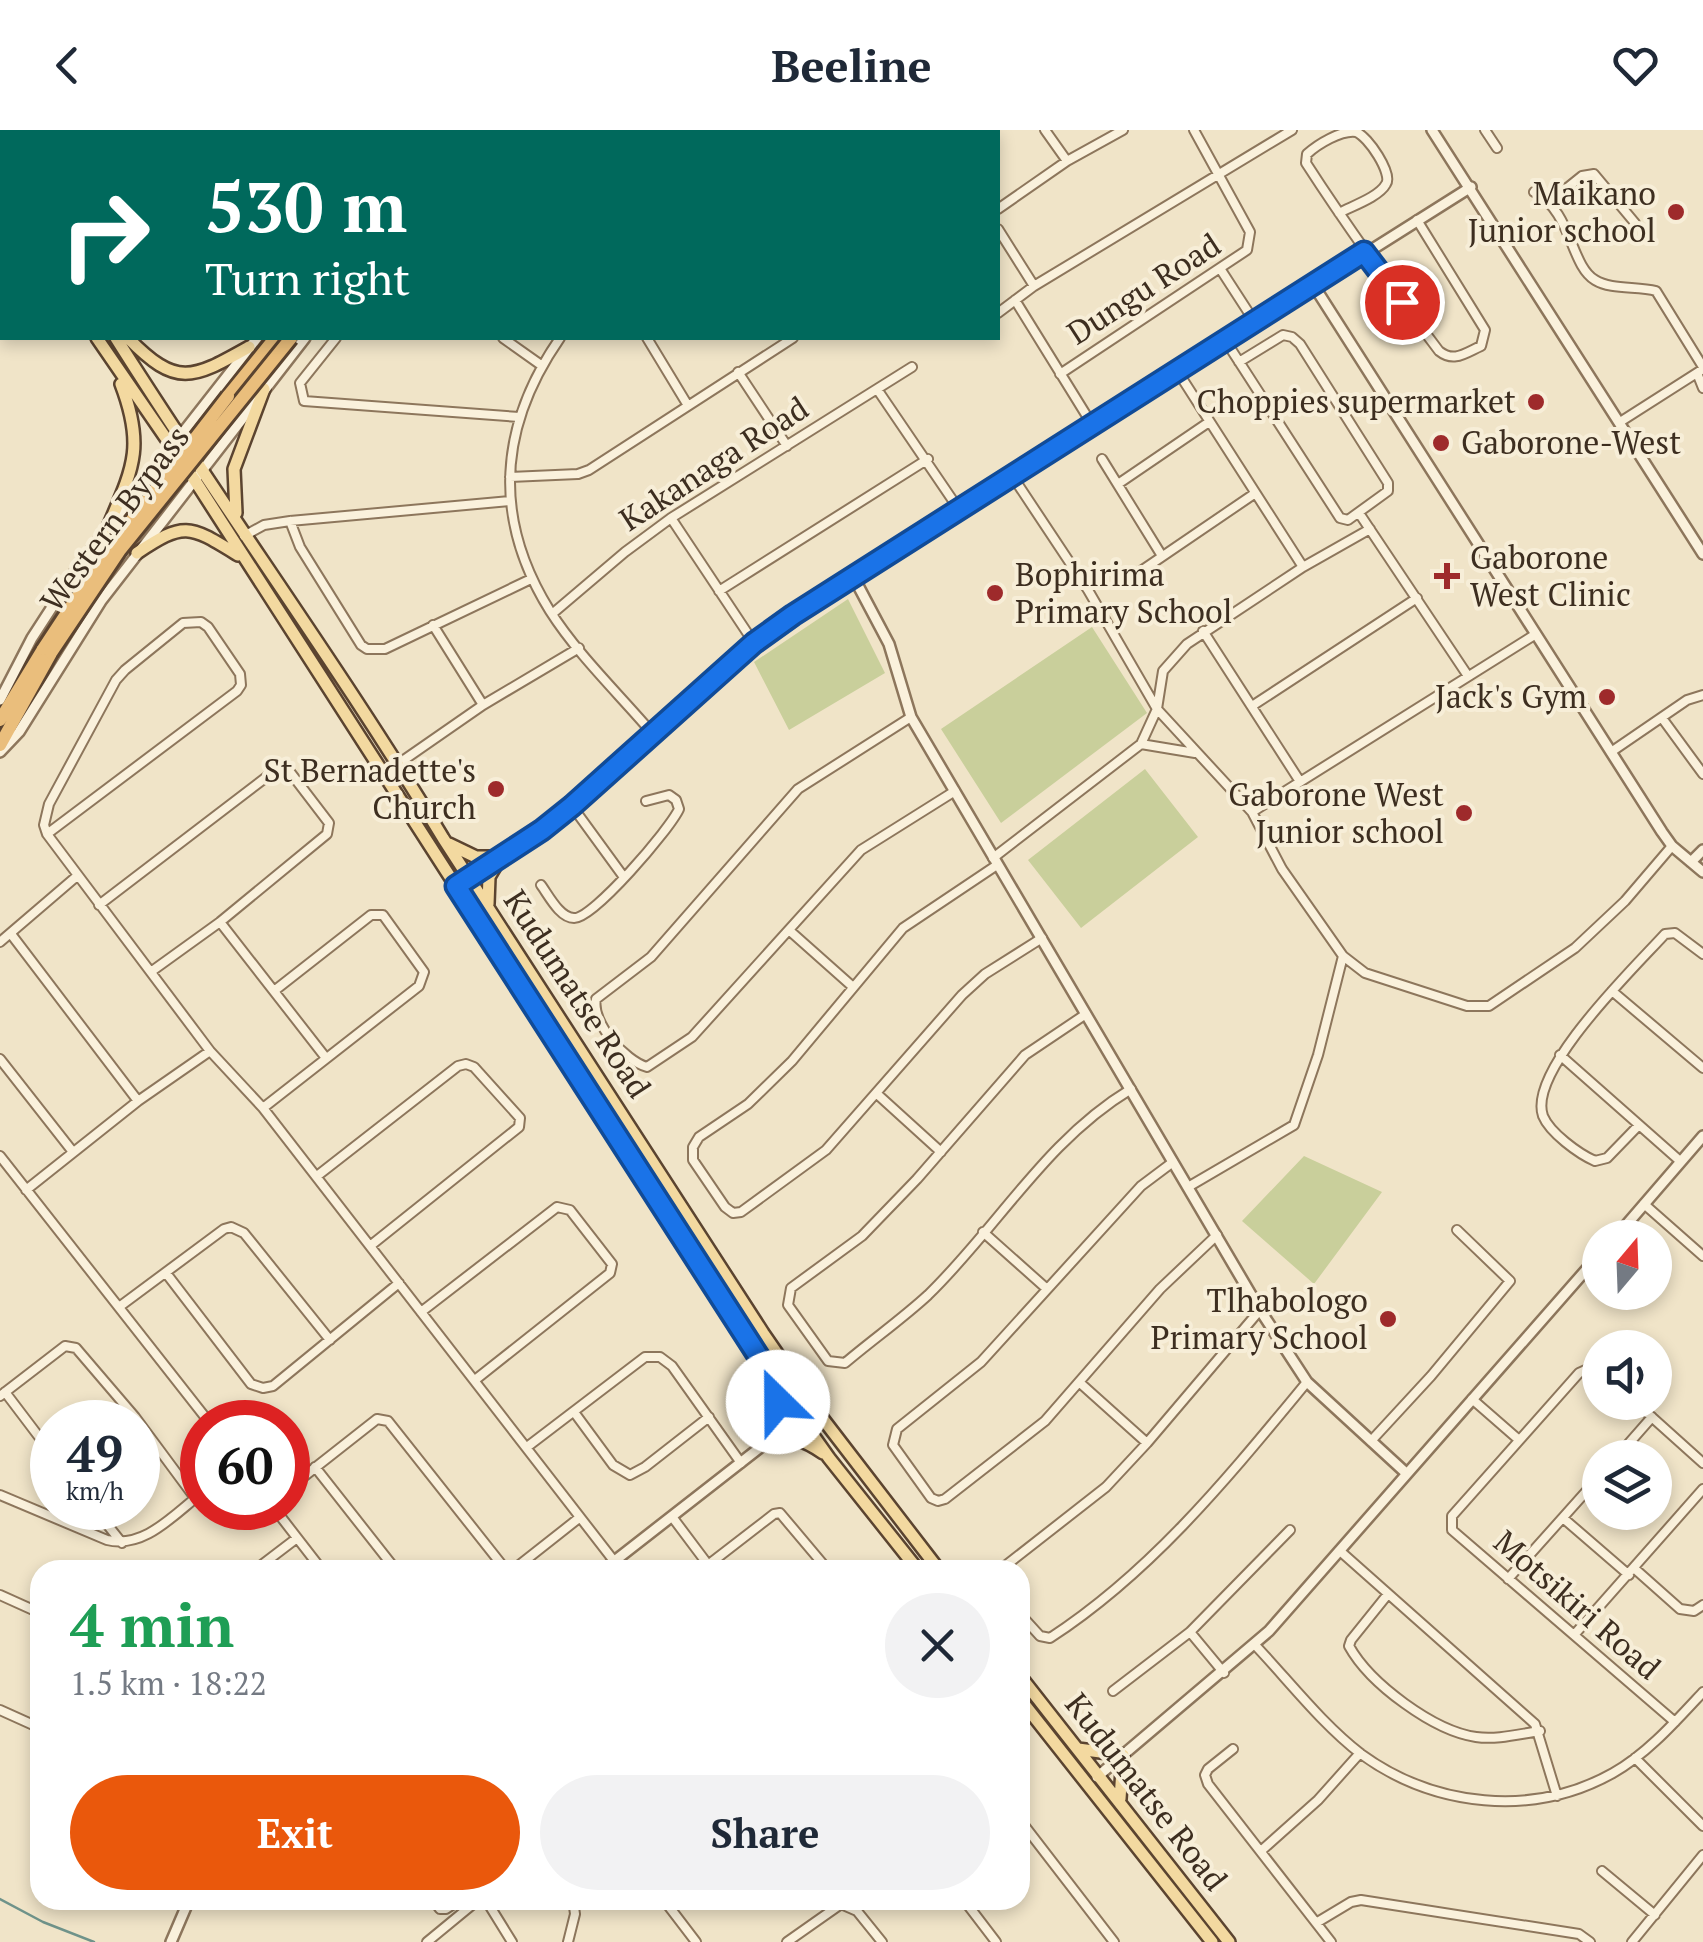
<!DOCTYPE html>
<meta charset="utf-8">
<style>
body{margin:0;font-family:"PT Serif",serif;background:#f2f2f3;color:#1f2937;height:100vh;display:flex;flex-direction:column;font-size:38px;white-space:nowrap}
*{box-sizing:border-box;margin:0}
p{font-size:32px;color:#747a83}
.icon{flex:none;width:55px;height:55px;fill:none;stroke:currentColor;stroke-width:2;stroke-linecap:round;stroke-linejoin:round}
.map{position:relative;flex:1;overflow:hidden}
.drawer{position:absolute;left:30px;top:1430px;width:1000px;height:350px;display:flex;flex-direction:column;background:#fff;border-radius:30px;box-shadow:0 5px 15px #0003}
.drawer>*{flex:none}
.top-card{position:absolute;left:0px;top:0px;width:1000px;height:210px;box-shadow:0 5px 15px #0003;background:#00695c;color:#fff;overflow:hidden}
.needle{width:65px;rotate:19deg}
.buttons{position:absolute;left:1582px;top:1090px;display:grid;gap:20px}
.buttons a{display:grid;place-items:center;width:90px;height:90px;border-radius:50%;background:#fff;box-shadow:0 5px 15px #0003;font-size:50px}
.speed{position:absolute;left:30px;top:1270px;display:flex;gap:20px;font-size:50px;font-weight:700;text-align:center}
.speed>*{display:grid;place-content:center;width:130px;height:130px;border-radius:50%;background:#fff;box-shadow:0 5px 15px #0003;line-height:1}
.speed small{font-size:25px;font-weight:400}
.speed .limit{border:15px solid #d22;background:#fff;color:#111}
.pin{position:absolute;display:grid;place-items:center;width:85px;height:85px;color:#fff;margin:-42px;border:5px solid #fff;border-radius:50%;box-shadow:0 2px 10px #0007}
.me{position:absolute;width:110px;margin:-55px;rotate:337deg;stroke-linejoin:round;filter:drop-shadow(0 0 8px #0008)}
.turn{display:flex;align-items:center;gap:35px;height:210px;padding:0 40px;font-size:45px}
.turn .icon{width:130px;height:130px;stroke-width:2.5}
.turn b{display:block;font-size:70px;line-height:85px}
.round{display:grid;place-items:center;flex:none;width:105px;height:105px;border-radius:52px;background:#f2f2f3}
.overview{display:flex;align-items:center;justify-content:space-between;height:170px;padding:0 40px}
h1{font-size:60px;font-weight:700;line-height:75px;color:#1e9e55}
.cta{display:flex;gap:20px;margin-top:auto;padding:20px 40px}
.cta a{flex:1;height:115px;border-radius:60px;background:#ea580c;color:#fff;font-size:40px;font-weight:700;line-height:115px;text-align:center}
.cta a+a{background:#f2f2f3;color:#1f2937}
header{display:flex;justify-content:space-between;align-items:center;height:130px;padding:0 40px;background:#fff;font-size:45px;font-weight:700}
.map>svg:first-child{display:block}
.green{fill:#c9cf9b}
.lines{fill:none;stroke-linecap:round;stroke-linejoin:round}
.stream{stroke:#6f938a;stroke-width:2.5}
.minor-casing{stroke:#8d765c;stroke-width:12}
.tertiary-casing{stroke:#8d765c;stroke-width:14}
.primary-casing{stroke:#5b4430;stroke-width:16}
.trunk-casing{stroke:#5b4430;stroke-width:18}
.minor{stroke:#faf1dc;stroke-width:8}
.tertiary{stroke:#faf1dc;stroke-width:9}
.primary{stroke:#f3d9a0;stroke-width:11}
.trunk{stroke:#eabe7c;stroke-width:12}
.trunk-bridge-casing{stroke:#5b4430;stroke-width:18;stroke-linecap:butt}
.trunk-bridge{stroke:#eabe7c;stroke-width:12}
.route-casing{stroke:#114b97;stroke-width:25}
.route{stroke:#1a73e8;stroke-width:18}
.poi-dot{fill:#9e2a2b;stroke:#f7eed8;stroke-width:4}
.labels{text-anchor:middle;stroke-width:8;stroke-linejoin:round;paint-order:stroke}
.poi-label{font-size:32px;fill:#3d2e20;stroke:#f7eed8;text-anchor:end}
.street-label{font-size:32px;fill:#3d2e20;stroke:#f7eed8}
</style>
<header><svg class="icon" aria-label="back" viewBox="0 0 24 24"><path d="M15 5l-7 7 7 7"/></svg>Beeline<svg class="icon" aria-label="heart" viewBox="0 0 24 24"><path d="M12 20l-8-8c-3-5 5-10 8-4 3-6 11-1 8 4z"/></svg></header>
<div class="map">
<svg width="1703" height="1812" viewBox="0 0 1703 1812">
<rect width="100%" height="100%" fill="#f0e4c8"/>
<!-- green -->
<path class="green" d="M848,469L885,543L789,600L754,532Z
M1092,497L1147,583L1001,693L941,599Z
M1145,639L1198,707L1081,798L1028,730Z
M1304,1026L1382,1062L1314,1154L1242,1091Z"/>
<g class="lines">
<!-- stream -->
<path class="stream" d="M0,1769L43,1792L94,1812"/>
<defs>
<path id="minor" d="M550,0L552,2
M688,0L690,2
M803,0L805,2
M903,0L905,2
M1045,0L1067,31
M1485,0L1497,18
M127,2L128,0
M219,2V0
M306,2L307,0
M508,2L510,0
M647,2L649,0
M849,2L853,0
M959,2L963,0
M1534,62C1572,81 1570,135 1595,150C1611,160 1637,156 1656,161L1703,237
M1551,71L1582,46L1594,44L1635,93
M998,79L1067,31L1123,0
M1339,83C1352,76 1379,67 1386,54C1393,44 1368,6 1356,2C1341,0 1318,14 1307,24L1306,33C1348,98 1392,159 1439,221C1454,233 1465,223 1481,216L1485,200L1417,90
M998,99L1034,156
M1221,140L1256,194
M1015,170L1093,296
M998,183L1034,156L1292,0
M336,208L300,253L304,271L519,287
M503,208L541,235
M560,208C499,296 492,388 550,481C578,525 619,564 653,604
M647,208L687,274
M1227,213L1340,388L1348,390L1388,361V353L1300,214L1292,207L1283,205L1239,232
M738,242L787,316
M1178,242L1303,437
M1697,243L1703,258
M1060,244L1247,120L1250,102L1194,0
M877,259L960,381
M1620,292L1703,239
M1102,329L1162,426
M510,347L578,344L589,340L793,208
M1013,347L1088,460L1157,579L1252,682
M1118,354L1209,292
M1359,383L1468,546
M671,388L754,513
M290,391L300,417L361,515L367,519H385L531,449
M244,406L264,395L290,391L510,371
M1138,443L1254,364
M719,461L928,329
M552,484L625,422L671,388L912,237
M433,495L483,575
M1203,501L1299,650
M1536,504L1252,682L1282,739L1343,826L1365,843L1467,876H1489L1575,818L1625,771L1672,716
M1252,576L1417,468
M911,587L798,659L651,827L596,869C591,892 625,931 647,937L692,907L861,720L955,661
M1662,588L1703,644
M1141,614L1195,623
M1611,622L1687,570L1703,565
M398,634L483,575L579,518
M572,676L623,746
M47,704L237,561L241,555L240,544L208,497L201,492L183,493L125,540L116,550L49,674L44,695L47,704L210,921L263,978L614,1431
M993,728L1141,614L1157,579L1163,541L1187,514L1303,437L1370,399
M997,735L903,798L792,931L748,974L699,1007L693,1017V1030L725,1077L733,1083L741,1082L826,1020L962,865L985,844L1042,808
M541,755C549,766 560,788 574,788C593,789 670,699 679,679L676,670L669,665L646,671
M99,775L273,642L280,639L290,642L329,693L327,704L220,792L152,841
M220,792L326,928
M790,801L853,857
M11,804L138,971
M0,812L77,746
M1612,861L1703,938
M1086,884L1025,925L917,1049L862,1106L791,1158L788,1175L828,1231L845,1233C872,1210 902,1189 928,1165C999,1096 1045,1011 1131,959
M1560,925L1680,1031
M0,929L73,1022
M876,963L941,1022
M263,978L419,856L424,842L383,785H371L274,861
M1639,995L1607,1028L1595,1031C1579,1024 1550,1003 1543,986C1527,941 1636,836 1665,804L1675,803L1703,824
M0,1026L209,1292
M1173,1032L1141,1056L981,1232L897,1299L893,1315L931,1368L938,1371L945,1369L1045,1291L1160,1159L1217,1105
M317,1046L458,936L466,934L474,937L520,988L519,997L370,1116
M1188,1057L1294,995L1318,925L1343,826
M26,1060L138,971L210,921
M1644,1074L1703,1126
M983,1102L1047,1159
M166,1143L251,1254L263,1258L273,1256L399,1153
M119,1177L224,1099L231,1097L244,1103L330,1210
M421,1182L557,1077L570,1080L612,1134L610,1143L475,1250
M1600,1243L1590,1238L1579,1243L1452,1386V1400L1675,1592
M1079,1252L1147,1313
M5,1262L52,1324
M0,1266L65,1216L76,1218L135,1287L195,1368
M1472,1269L1519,1310
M1635,1272L1703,1333
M574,1282L613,1335L630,1345L645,1337L709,1287
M1371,1311L1431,1246L1510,1151L1457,1100
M527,1317L645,1227H660L672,1236L741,1333
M1616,1328L1652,1287
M315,1337L396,1440
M288,1359L377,1289L388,1291L506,1440
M0,1365L107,1410C145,1419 174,1384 202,1363
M94,1378L122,1413
M274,1378L322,1440
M673,1388L712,1440
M1563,1388L1629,1445
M1340,1421L1535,1594L1557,1666
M708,1435L774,1384L780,1383L828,1440
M1635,1439L1680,1479L1694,1481L1703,1475
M255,1440L297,1408
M513,1440L579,1388
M1000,1440L1106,1357L1147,1313L1260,1180
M1508,1449L1600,1346
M1388,1464L1351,1510L1349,1516C1370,1554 1434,1601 1476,1607C1497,1610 1519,1604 1540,1601
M0,1465L40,1483
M1020,1484L1040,1506L1050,1508C1153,1441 1230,1345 1307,1252
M1190,1502L1224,1543
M1574,1505L1703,1359
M1255,1515C1289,1551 1322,1594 1361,1624C1434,1677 1533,1688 1613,1643C1647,1624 1676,1591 1703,1562
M1113,1561L1190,1502L1290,1400
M0,1580L40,1598
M1233,1619L1208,1639L1205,1645L1208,1654L1331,1812
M1635,1628L1703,1696
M1020,1690L1114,1812
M1262,1720L1318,1670L1360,1623
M1602,1741L1655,1785
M433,1770L440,1779H446L460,1770
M486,1770L512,1812
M664,1770L696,1812
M964,1770L996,1812
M1316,1793L1351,1772L1361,1770L1579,1804L1590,1812
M427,1812L478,1770
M568,1812L575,1784L573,1770
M787,1812L841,1774L857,1781L882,1812
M1632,1812L1703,1725"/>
<path id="tertiary" d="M1432,0L1703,424
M432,2L434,0
M474,2L476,0
M1314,156L1662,702L1672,716L1703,742
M853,446L889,514L911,587L1260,1180L1307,1252L1406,1343
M0,570L32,508L80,434L257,208
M0,622L19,602L101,471L305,208
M1691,732L1703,720
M456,756L543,700L572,676L754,513L793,485L1471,57
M1615,1108L1703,1006
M603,1440L767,1312L816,1280
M1097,1647L1269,1501L1600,1124
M171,1812L189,1770"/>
<path id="primary" d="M0,19L2,23
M0,52L2,56
M97,208L194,349L775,1252L829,1328L918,1440
M116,208C222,377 340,537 443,708L763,1203L816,1280L939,1440
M128,208C177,258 192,249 249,217
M236,383L234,339L264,259
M108,397C133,338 145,317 121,254
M137,423C185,391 189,395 238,425
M449,714L476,727H501
M488,774L489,747L501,727
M767,1312C790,1305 803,1309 823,1323
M767,1312L779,1285L775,1254
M1020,1546L1229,1812
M1020,1569L1212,1812
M1078,1619L1123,1625L1120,1669"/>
<path id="trunk" d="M447,2L449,0
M461,2L463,0
M228,266L275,208
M0,590L43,519
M0,615L51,523"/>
</defs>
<!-- minor casing -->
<use href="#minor" class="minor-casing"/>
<!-- tertiary casing -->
<use href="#tertiary" class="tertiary-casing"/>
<!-- primary casing -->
<use href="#primary" class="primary-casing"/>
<!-- trunk casing -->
<use href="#trunk" class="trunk-casing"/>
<!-- minor -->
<use href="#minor" class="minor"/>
<!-- tertiary -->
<use href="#tertiary" class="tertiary"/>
<!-- primary -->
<use href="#primary" class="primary"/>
<!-- trunk -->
<use href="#trunk" class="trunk"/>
<defs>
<path id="trunk-bridge" d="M43,519L107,422L228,266
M51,523L120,420L291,208"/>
</defs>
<!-- trunk-bridge casing -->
<use href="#trunk-bridge" class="trunk-bridge-casing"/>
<!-- trunk-bridge -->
<use href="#trunk-bridge" class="trunk-bridge"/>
</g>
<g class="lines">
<defs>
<path id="route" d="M778,1272L775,1252L456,756L542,700L572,676L754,513L793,485L1364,122L1402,172"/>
</defs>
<!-- route casing -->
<use href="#route" class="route-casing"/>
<!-- route -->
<use href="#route" class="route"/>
</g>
<!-- markers -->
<g class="poi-dot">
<circle cx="1676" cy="82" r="10"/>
<circle cx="1536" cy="272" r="10"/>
<circle cx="1441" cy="313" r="10"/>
<path d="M1442 431h10v10h10v10h-10v10h-10v-10h-10v-10h10z"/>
<circle cx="995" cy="463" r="10"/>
<circle cx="1607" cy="567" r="10"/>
<circle cx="496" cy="659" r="10"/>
<circle cx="1464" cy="683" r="10"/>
<circle cx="1388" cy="1189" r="10"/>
</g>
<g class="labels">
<!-- poi labels -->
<g class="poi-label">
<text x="1656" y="75">Maikano<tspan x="1656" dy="37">Junior school</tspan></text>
<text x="1516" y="283">Choppies supermarket</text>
<text x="1461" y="324" text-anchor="start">Gaborone-West</text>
<text x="1470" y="439" text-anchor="start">Gaborone<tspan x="1470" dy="37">West Clinic</tspan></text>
<text x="1015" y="456" text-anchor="start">Bophirima<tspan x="1015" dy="37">Primary School</tspan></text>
<text x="1587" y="578">Jack's Gym</text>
<text x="476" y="652">St Bernadette's<tspan x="476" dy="37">Church</tspan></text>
<text x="1444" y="676">Gaborone West<tspan x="1444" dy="37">Junior school</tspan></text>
<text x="1368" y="1182">Tlhabologo<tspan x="1368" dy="37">Primary School</tspan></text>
</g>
<!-- street labels -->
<g class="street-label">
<text transform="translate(1144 159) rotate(-33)" y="11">Dungu Road</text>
<text transform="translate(714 334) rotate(-33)" y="11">Kakanaga Road</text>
<text transform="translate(115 389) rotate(-53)" y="11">Western Bypass</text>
<text transform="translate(577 864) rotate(57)" y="11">Kudumatse Road</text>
<text transform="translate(1577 1475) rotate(41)" y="11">Motsikiri Road</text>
<text transform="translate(1146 1662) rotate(52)" y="11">Kudumatse Road</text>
</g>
</g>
</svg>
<div class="buttons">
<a><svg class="needle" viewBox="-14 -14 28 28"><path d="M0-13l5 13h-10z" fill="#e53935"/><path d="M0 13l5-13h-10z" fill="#747a83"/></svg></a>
<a><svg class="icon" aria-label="sound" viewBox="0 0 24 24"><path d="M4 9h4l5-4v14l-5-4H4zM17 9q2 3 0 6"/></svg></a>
<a><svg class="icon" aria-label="layers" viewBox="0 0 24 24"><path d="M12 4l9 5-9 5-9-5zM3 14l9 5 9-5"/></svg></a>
</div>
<div class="speed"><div>49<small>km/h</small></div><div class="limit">60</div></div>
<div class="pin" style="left:1402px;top:172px;background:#d93025"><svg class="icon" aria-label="arrive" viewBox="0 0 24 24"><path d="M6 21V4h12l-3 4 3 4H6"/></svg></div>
<svg class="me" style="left:778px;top:1272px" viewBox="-20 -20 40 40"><circle r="19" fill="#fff"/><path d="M0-13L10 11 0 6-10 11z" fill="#1a73e8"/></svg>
<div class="top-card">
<div class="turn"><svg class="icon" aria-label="right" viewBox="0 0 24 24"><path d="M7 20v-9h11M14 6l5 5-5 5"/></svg><div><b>530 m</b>Turn right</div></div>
</div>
<section class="drawer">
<div class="overview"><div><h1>4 min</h1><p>1.5 km · 18:22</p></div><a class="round"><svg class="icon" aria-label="close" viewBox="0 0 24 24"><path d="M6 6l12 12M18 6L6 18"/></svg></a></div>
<div class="cta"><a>Exit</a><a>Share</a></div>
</section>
</div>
